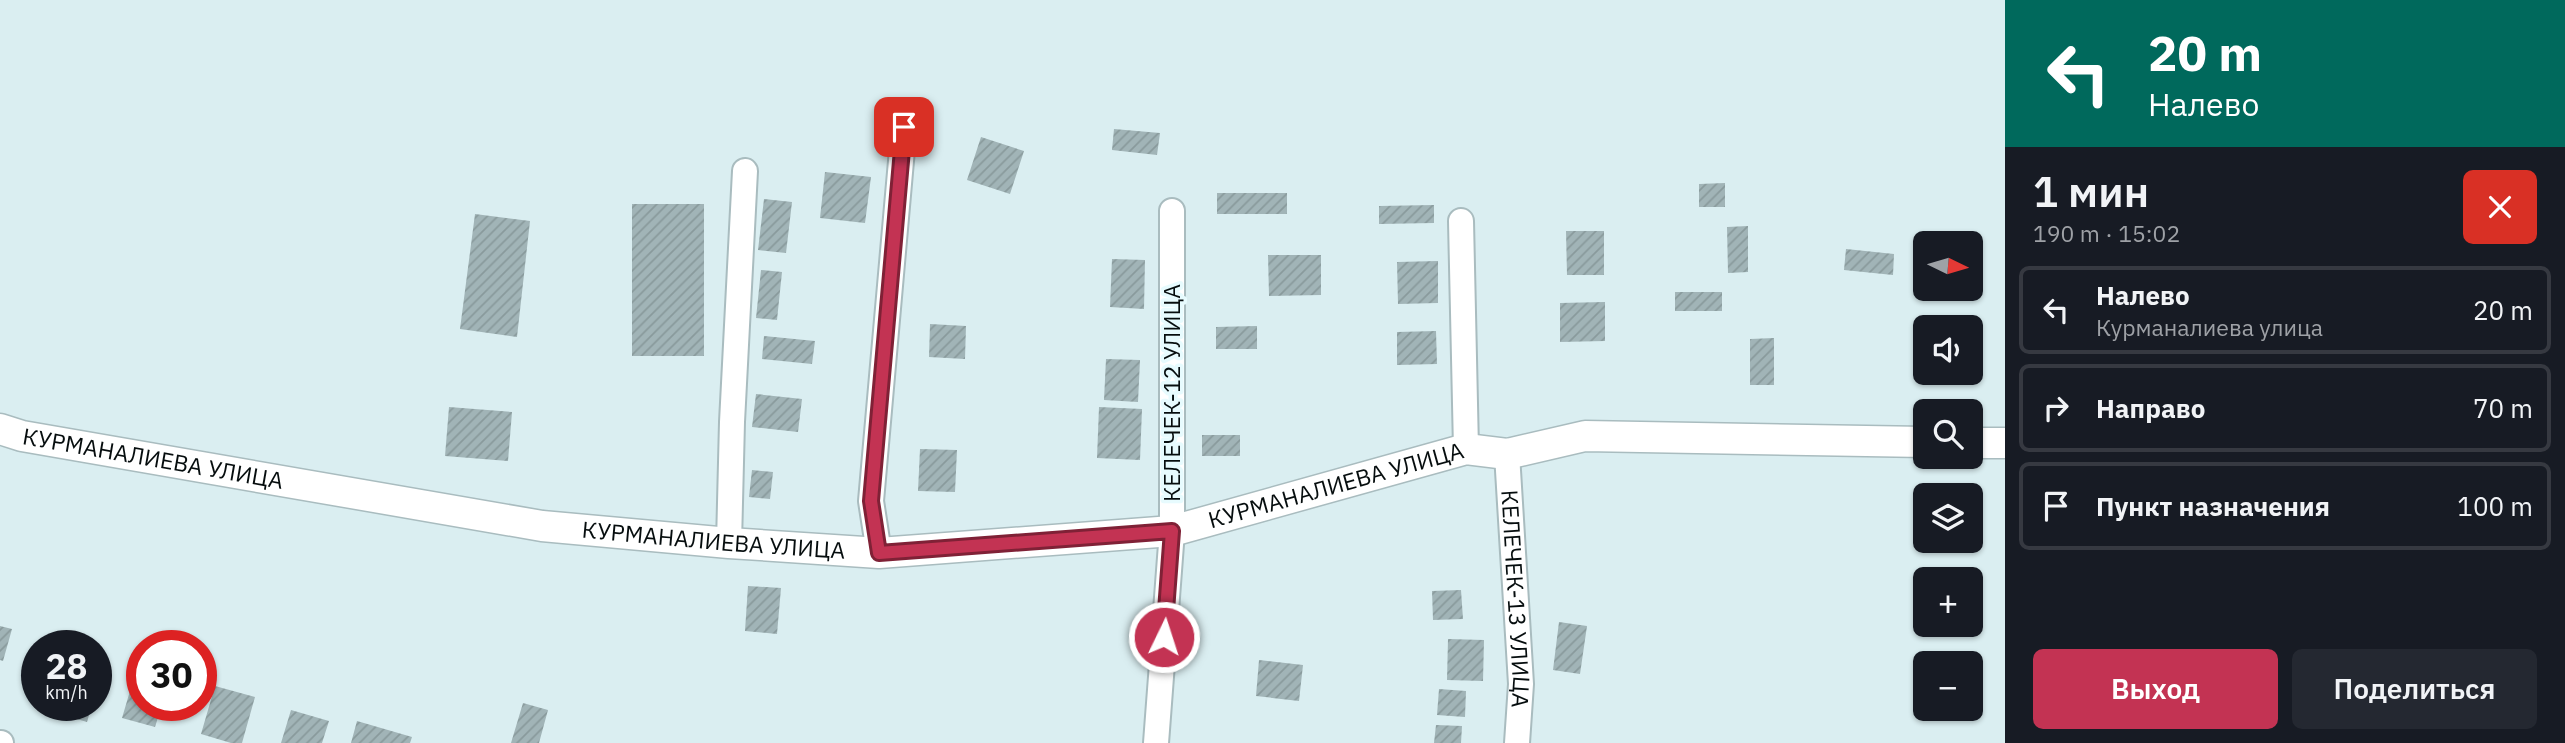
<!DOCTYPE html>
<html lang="ru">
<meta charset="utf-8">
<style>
body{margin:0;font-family:"IBM Plex Sans",sans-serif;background:#242831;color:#f1f3f6;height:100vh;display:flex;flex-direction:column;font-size:26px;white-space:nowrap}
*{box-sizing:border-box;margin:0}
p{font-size:23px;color:#9ea1a6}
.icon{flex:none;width:38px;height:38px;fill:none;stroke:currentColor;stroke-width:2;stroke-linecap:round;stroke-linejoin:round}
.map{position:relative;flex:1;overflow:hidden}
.details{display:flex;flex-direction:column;background:#171b24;width:560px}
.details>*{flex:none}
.guide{background:#00695c;color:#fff;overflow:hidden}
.needle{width:46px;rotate:95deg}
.buttons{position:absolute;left:1913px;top:231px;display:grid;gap:14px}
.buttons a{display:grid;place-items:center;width:70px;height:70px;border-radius:10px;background:#171b24;box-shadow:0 2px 5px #0004;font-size:35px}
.speed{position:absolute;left:21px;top:630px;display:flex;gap:14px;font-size:35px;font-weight:700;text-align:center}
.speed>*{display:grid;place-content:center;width:91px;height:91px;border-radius:50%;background:#171b24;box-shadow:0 2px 5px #0004;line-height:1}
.speed small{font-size:18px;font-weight:400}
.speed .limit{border:10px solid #d22;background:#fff;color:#111}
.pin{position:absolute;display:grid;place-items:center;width:60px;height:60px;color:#fff;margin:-30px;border-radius:14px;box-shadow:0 4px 10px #0006}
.me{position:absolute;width:77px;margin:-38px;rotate:4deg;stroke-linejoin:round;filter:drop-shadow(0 0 5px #0008)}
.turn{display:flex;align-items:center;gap:24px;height:147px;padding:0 28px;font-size:32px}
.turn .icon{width:91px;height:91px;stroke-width:2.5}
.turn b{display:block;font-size:49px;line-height:60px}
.round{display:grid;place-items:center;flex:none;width:74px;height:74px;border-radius:10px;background:#242831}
.head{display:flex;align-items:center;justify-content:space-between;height:119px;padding:0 28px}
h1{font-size:42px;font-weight:600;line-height:52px}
.primary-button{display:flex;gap:14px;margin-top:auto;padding:14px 28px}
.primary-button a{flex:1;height:80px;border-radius:10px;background:#c33353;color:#fff;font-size:28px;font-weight:600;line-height:80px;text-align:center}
.primary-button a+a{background:#242831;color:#f1f3f6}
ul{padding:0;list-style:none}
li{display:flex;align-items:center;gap:21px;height:88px;margin:0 14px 10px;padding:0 14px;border:4px solid #363941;border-radius:10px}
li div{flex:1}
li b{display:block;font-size:26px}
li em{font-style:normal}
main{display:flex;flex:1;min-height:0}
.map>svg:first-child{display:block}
.building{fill:url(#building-hatch)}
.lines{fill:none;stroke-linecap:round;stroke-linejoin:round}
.minor-casing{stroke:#a9bcbf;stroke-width:28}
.tertiary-casing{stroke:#a9bcbf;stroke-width:33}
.minor{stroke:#fff;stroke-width:24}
.tertiary{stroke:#fff;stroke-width:30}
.route-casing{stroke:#7f2136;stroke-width:18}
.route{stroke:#c33353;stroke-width:12}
.labels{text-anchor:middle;stroke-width:7;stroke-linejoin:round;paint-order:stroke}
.street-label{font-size:23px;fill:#060d0e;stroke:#e7fbfe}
</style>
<main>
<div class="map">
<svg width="2005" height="743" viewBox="0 0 2005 743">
<defs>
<pattern id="building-hatch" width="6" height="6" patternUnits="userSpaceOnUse" patternTransform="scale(1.75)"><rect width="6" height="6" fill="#a1b4b7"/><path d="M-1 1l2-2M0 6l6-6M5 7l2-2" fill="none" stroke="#899a9c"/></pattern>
</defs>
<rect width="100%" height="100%" fill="#daeef1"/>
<!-- building -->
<path class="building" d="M1114,129L1160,133L1157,155L1112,150Z
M981,137L1024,151L1010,194L967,180Z
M825,172L871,177L865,223L820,218Z
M1725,183V207H1699V184Z
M1217,193H1287V214H1217Z
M764,199L792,202L786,253L758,250Z
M632,204H704V356H632Z
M1434,205V223L1379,224V206Z
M475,214L530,221L517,337L460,329Z
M1748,226V272L1728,273L1727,227Z
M1566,231H1604V275H1567Z
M1846,249L1894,254L1893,275L1844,270Z
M1268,255H1321V295L1269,296Z
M1112,259L1145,260L1144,309L1110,307Z
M1438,261V303L1398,304L1397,262Z
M761,270L782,272L777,320L756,318Z
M1675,292H1722V311H1675Z
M1605,302V341L1560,342V303Z
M930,324L966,326L965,359L929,357Z
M1257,326V349H1216V327Z
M1436,331L1437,364L1397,365V332Z
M764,336L815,341L812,364L762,359Z
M1774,338V385H1750V339Z
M1106,359L1140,360L1138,402L1104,400Z
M756,394L802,399L798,432L752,427Z
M449,407L512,412L508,461L445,456Z
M1099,407L1142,409L1140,460L1097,458Z
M1202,435H1240V456H1202Z
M920,449L957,450L955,492L918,491Z
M752,470L773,472L770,499L749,497Z
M748,586L781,588L777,634L745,631Z
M1461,590L1463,619L1433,620L1432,591Z
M1559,622L1587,626L1580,674L1553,670Z
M0,626L12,629L3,661L0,660Z
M1448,639L1484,640L1483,681L1447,680Z
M1259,660L1303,665L1299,701L1256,696Z
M135,674L142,676V705H162L155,727L122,718Z
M215,686L255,697L242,743H231L201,734Z
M1439,689L1466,691L1465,717L1437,715Z
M523,703L548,710L539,743H511Z
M47,705H92L87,722L46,710Z
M291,710L329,721L322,743H281Z
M357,721L412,737L410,743H351Z
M1436,725L1462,726L1461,743H1434Z"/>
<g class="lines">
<defs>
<g id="minor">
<path d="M1461,221L1466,449"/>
<path id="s1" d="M1507,454L1521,684L1517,743"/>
<path d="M729,543L732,422L745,171"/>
<path d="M879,553L871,501L904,127"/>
<path d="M0,743H1"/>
<path d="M1156,743L1172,531V211"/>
</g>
<g id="tertiary">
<path id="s2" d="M0,429L22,436L542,526L729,543L879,553L1172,531L1466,449L1507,454L1585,436L1925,442"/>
<path d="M1970,443H2005"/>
</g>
</defs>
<!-- minor casing -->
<use href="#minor" class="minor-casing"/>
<!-- tertiary casing -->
<use href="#tertiary" class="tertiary-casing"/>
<!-- minor -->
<use href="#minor" class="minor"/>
<!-- tertiary -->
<use href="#tertiary" class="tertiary"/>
</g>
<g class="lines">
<defs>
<path id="route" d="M904,127L871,501L879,553L1172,531L1164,637"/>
</defs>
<!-- route casing -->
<use href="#route" class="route-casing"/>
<!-- route -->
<use href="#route" class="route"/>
</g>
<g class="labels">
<!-- street labels -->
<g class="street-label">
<text transform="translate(1172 393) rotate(-90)" y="8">КЕЛЕЧЕК-12 УЛИЦА</text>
<text dy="8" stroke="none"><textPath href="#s2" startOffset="156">КУРМАНАЛИЕВА УЛИЦА</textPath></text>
<text dy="8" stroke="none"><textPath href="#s2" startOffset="1353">КУРМАНАЛИЕВА УЛИЦА</textPath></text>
<text dy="8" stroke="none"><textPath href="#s2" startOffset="723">КУРМАНАЛИЕВА УЛИЦА</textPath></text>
<text dy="8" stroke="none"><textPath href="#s1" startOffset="145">КЕЛЕЧЕК-13 УЛИЦА</textPath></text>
</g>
</g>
</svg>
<div class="buttons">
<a><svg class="needle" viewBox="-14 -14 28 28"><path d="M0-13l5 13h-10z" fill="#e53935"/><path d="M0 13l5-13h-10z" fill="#9ea1a6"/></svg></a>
<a><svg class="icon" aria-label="sound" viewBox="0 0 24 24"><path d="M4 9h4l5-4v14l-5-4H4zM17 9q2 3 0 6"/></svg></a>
<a><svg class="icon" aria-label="search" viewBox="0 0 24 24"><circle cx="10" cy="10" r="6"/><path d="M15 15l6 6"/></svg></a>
<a><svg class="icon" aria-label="layers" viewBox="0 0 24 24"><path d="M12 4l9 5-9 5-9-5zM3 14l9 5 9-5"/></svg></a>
<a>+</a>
<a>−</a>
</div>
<div class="speed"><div>28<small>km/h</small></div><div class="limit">30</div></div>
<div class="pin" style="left:904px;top:127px;background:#d93025"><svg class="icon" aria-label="arrive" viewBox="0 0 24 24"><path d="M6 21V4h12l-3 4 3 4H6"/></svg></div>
<svg class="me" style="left:1164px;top:637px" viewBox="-20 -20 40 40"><circle r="17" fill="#c33353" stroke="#fff" stroke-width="3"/><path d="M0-11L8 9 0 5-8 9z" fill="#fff"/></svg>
</div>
<section class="details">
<div class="guide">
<div class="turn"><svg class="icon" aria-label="left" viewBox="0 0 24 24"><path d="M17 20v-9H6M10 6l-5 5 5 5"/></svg><div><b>20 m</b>Налево</div></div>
</div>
<div class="head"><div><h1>1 мин</h1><p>190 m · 15:02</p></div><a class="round" style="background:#d93025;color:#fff"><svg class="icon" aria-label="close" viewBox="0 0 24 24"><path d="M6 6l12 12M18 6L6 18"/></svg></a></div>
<ul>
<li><svg class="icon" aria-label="left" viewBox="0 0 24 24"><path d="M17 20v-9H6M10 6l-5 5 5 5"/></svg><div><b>Налево</b><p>Курманалиева улица</p></div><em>20 m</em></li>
<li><svg class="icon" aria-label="right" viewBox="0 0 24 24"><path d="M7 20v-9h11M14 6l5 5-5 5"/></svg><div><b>Направо</b></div><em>70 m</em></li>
<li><svg class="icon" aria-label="arrive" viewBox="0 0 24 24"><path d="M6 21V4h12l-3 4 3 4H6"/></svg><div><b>Пункт назначения</b></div><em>100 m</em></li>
</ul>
<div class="primary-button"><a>Выход</a><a>Поделиться</a></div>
</section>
</main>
